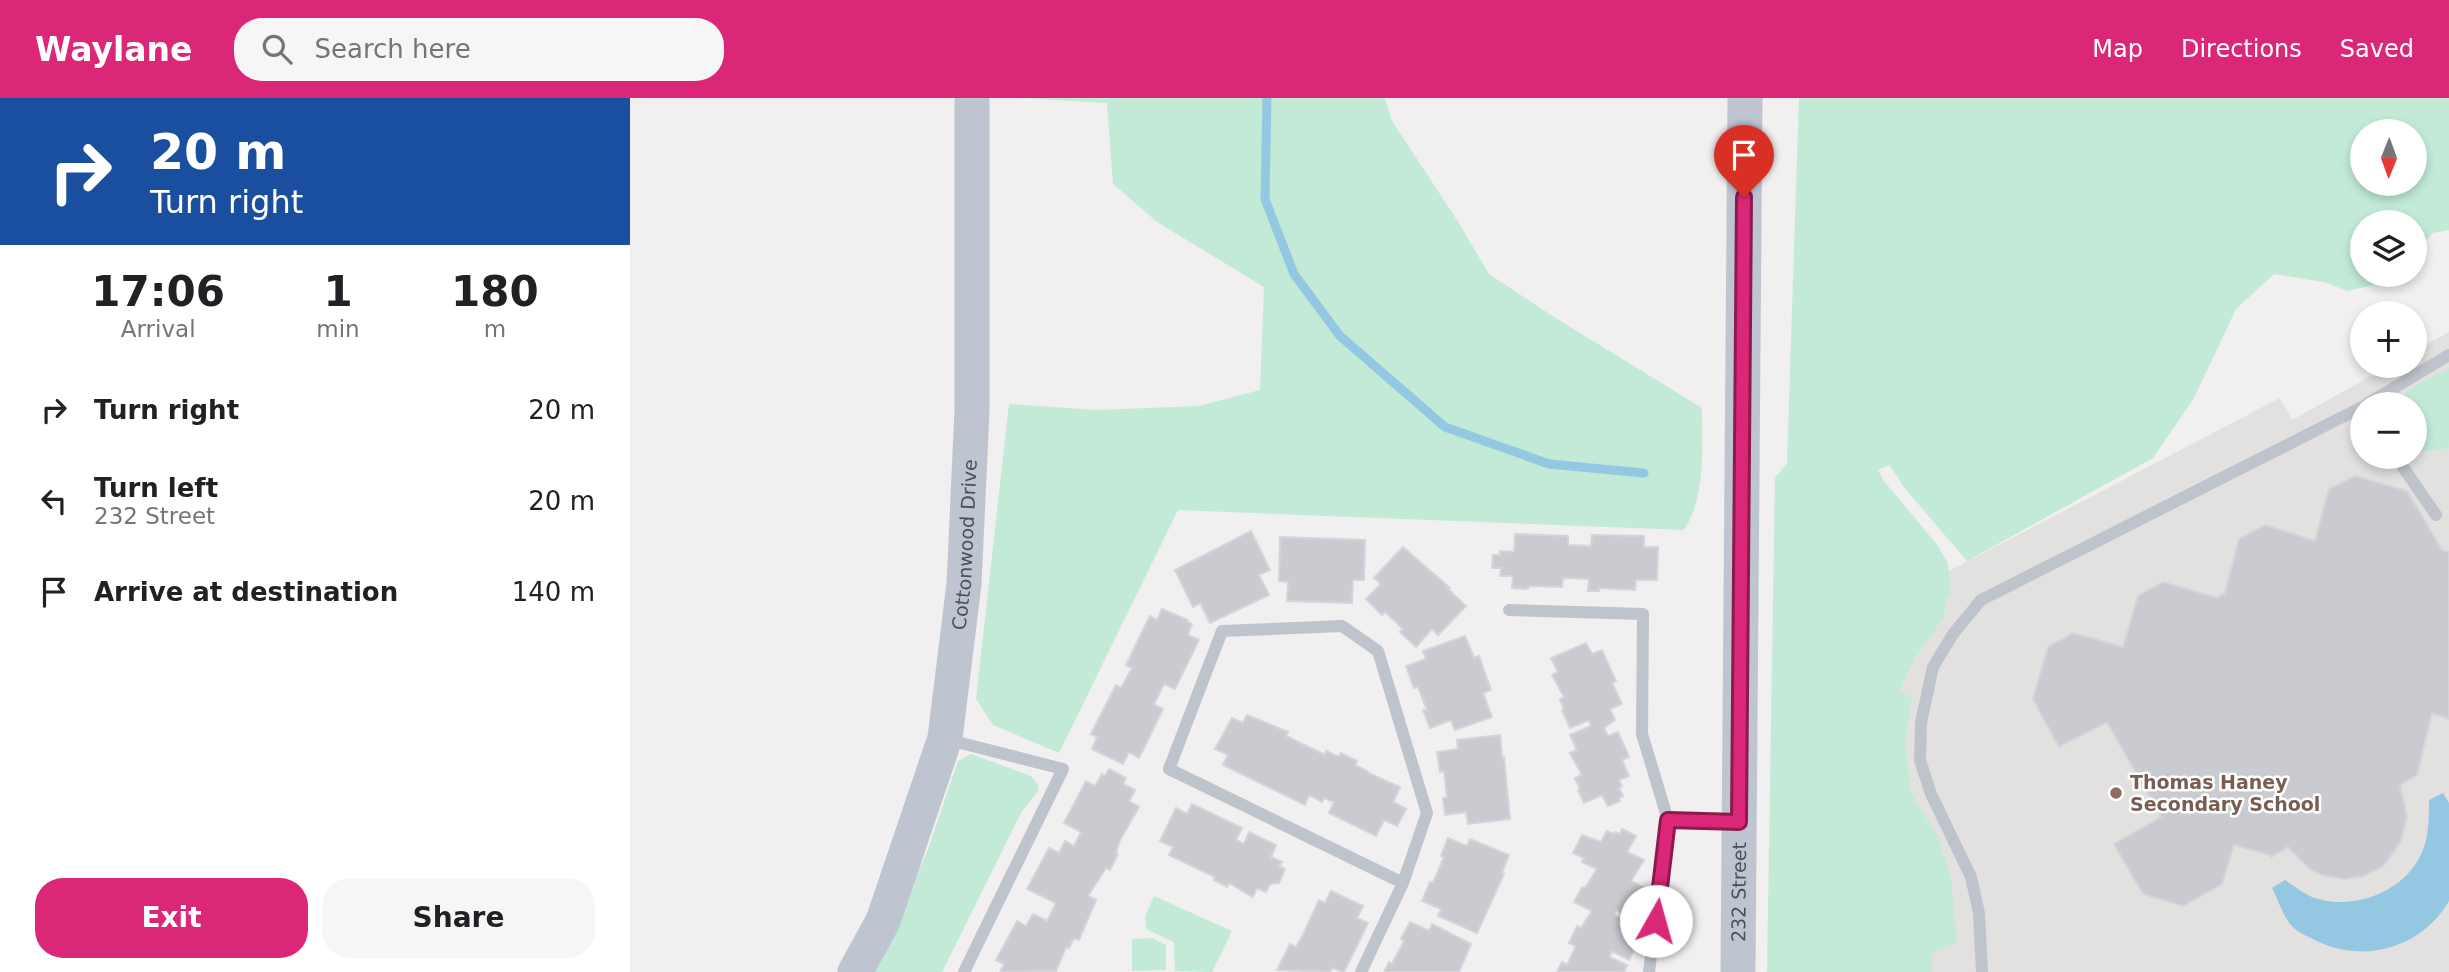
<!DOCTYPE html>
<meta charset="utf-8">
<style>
body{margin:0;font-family:"DejaVu Sans",sans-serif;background:#f6f6f6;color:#202124;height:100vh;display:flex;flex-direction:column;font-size:26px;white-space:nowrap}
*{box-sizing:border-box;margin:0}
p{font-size:23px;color:#757577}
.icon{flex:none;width:38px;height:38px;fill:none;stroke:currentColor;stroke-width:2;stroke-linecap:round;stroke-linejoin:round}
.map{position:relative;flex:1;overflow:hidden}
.sheet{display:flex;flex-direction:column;background:#fff;width:630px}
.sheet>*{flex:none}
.guide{background:#1a4fa0;color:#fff;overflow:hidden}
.needle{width:46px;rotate:181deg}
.controls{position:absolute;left:1720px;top:21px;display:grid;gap:14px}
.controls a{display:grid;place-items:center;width:77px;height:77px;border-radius:50%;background:#fff;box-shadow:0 4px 10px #0003;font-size:35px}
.pin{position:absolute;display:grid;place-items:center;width:60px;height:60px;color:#fff;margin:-72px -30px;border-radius:50% 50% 50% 0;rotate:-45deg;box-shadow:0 0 7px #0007}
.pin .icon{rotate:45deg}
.me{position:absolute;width:77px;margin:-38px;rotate:7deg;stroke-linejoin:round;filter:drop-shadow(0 0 5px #0008)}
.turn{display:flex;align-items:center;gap:24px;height:147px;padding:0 35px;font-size:32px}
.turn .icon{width:91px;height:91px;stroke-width:2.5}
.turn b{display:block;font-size:49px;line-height:60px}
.eta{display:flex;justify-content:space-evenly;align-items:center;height:119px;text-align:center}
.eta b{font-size:42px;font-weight:800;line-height:49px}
.cta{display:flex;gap:14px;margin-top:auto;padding:14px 35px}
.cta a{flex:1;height:80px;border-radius:28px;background:#db2777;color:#fff;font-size:28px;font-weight:800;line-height:80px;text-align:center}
.cta a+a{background:#f6f6f6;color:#202124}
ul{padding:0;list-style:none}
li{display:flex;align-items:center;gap:21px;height:91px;padding:0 35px}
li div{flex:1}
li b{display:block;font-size:26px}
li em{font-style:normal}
header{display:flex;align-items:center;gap:42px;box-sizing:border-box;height:98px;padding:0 35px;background:#db2777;color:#fff}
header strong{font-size:33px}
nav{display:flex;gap:38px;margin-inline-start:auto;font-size:24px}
.search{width:490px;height:63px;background:#f6f6f6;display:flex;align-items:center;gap:18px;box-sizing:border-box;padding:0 24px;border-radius:28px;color:#757577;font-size:26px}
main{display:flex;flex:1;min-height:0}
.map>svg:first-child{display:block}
.education{fill:#e2e1e0;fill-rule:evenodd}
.green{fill:#c2ead7;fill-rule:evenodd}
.water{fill:#94c7e2}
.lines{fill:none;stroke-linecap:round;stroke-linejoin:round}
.stream{stroke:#94c7e2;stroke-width:9}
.building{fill:#c9cbd1;stroke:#d4d5da;stroke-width:2}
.lane{stroke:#bfc4cc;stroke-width:12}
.secondary{stroke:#bfc5d0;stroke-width:35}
.route-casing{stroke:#8e194d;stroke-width:18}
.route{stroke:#db2777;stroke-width:12}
.education-dot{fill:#8d6e63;stroke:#fff;stroke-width:2.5}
.labels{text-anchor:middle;stroke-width:5;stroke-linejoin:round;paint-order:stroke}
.street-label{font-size:19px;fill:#49505a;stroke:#fff}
.education-label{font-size:19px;font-weight:bold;fill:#785e54;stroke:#fff;text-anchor:start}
</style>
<header>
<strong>Waylane</strong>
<div class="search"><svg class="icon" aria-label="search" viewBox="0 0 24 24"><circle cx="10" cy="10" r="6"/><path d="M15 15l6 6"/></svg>Search here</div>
<nav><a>Map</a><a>Directions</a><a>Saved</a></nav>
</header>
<main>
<section class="sheet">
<div class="guide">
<div class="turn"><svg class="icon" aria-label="right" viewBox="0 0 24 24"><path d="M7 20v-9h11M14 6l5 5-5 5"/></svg><div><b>20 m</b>Turn right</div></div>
</div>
<div class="eta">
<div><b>17:06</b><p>Arrival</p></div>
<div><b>1</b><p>min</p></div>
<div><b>180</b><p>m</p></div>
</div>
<ul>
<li><svg class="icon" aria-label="right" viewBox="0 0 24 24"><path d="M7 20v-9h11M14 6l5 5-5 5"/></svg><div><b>Turn right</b></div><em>20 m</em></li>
<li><svg class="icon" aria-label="left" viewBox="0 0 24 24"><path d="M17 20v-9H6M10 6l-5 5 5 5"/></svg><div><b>Turn left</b><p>232 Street</p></div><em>20 m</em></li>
<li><svg class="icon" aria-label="arrive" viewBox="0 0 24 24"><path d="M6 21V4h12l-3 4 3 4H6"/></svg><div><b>Arrive at destination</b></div><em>140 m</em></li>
</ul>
<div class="cta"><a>Exit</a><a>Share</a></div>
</section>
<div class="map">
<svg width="1819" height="874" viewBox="0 0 1819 874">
<rect width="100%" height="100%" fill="#f1efef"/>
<!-- education -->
<path class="education" d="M1819,234V874H1152L1315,475L1650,300L1662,322L1759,268H1785V253ZM1732,306H1785V359H1732Z"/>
<!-- green -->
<path class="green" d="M389,0H755L762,23L827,122L859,176L924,219L1072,310C1072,350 1076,398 1054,432L548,412L429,655L363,627L346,601L379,306L467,312L569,308L630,292L634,189L527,124L483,86L477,5Z
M1169,0H1819V132L1803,135L1785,154V124H1732V177H1761L1752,185L1717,193L1698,185L1644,176L1606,211L1564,300L1523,360L1337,463L1273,388L1260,367L1248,372L1253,382L1309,449L1318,466L1321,494L1315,504L1314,519L1287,557L1269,592L1282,600L1275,643L1281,695L1309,741L1321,780L1327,845L1302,856V874H1137L1145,380L1157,365ZM1732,33H1785V86H1732Z
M1819,270V349L1810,352L1785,353V306H1767C1771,293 1806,277 1819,270Z
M341,656L401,678L408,687L409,692L392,713L312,874H244L297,754L328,663Z
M524,798L602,833L582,874L545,873L544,844L516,831L515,818Z
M523,840L536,847V872L502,873V841Z"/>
<!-- water -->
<path class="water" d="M1813,695L1819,705V803C1793,848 1737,866 1689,844C1681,840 1668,835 1662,828C1653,819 1648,801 1642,790L1655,782C1665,789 1677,798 1688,801C1730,813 1783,789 1795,746C1799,731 1799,717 1799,702Z"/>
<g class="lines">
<!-- stream -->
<path class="stream" d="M637,0L635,101L664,176L710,238L815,329L919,366L1014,375"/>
</g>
<!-- building -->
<path class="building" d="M1725,378L1777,393L1812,452L1819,454V621L1802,615L1787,677L1770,687L1777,719L1770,745L1753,768L1734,778L1714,781L1692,777L1680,771L1658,749L1641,759L1640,757L1604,747L1592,786L1553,808L1513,796L1484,746L1531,719L1477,624L1429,649L1403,601L1418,549L1443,535L1493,549L1508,498L1533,484L1587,500L1595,495L1609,441L1635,427L1685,443L1699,391Z
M621,433L640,472L629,477L639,497L580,525L570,505L563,509L545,472Z
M885,436L938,438V447L961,448L962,437L1014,438V449H1028L1027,482H1006L1005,492L969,490V493H958L959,481L933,480L932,489L898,488V491L882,490L883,478H870L871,470H862L863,457H870V453L884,454Z
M650,439L735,442L734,482H723L722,505L657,503L658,484L649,483Z
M773,449L820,490L818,491L836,508L808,537L802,531L786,549L770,534L773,531L755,514L752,517L736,501L751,486L744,480Z
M532,511L558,522L557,524L562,526L558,537L569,542L545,591L534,586L524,606L533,611L509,660L499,654L493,666L462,651L467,639L461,636L486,587L491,590L502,570L496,567L520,518L527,522Z
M835,538L844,560L849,558L861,592L853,595L862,619L825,632L821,622L800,630L793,612H797L788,589L784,590L776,568L796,561L793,553Z
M956,545L962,556L972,552L986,583L982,585L992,606L980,611L985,622L974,630L978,638L988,634L999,659L992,662L999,678L989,682L992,688L989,690L993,698L989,700L990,703L978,708L972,697L954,705L948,692L950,691L945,680L952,677L940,655L947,652L940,637L961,628L959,622L940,630L932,612L934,611L930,601L934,599L922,577L928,574L921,560Z
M617,617L658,634L656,638L695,657L696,653L709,659L711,655L727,663L725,667L737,673L736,674L770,689L763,704L776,711L767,728L754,722L746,738L699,715L704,704L694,700L692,704L679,697L675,707L593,667L598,657L585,651L602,620L613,625Z
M870,637L872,659H874L880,721L838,726L836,714L815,717L813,700H817L814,673L810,674L807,654L828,651L827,642Z
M479,671L496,680L493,686L505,692L499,703L509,709L490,742L486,755L488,756L480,772L476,770L458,798L466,802L449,842L444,840L439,850L436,849L426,873L370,874L374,866L366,862L387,823L396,828L403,816L417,823L426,805L397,791L419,750L429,755L435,743L444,748L451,734L434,725L456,683L465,688L472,676L475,678Z
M562,706L612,730L606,742L614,746L619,734L646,747L641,759L652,764L649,768L655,771L649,785L640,786L636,794L627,790L623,799L599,785L597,789L584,782L585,779L539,757L543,749L530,743L546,710L557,716Z
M992,731L1006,738L997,754L1014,762L1001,783L1015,790L1006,809L1009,810L1004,820L986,812L984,817L1014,832L999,862L982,853L979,859L997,867L994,874H927L932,864L937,867L946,848L939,845L947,828L951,830L962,813L944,804L952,789L955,790L967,771L952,764L954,760L943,755L952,737L971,744L977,733L984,736L985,734L990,736Z
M818,740L837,748L840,741L879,757L872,775L874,776L847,835L808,818L811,811L792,803L800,784L803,785L814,759L811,758Z
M701,793L733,808L727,820L738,825L714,874L702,870L700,874L647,872L660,846L666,849L673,837L689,802L695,805Z
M780,824L799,833L802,826L841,846L829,874H754L759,864L762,866L774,843L771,841Z"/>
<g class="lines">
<!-- lane -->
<path class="lane" d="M1737,306L1819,257
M1766,359L1806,417
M879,512L1013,516L1012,636L1038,722L1019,874
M315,641L433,671L334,874
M1038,722L1107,724
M731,874L773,785L797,715L748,553L712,528L592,533L539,671L773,785
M1352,874L1349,815L1341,779L1301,696L1290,662L1291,625L1303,569L1323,536L1351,502L1732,309"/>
<!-- secondary -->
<g class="secondary">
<path id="s1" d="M225,874L253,823L315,640L334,486L342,313V0"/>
<path id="s2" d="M1108,874L1115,0"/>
</g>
</g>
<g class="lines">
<defs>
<path id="route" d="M1026,823L1038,722L1109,724L1114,99"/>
</defs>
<!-- route casing -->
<use href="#route" class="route-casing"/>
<!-- route -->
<use href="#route" class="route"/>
</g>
<!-- markers -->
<circle class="education-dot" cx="1486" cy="695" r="7"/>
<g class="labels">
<!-- street labels -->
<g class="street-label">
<text dy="7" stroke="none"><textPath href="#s1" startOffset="446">Cottonwood Drive</textPath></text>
<text dy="7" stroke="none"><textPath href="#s2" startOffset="80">232 Street</textPath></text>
</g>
<!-- education labels -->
<g class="education-label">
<text x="1500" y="691">Thomas Haney<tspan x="1500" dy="22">Secondary School</tspan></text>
</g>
</g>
</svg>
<div class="controls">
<a><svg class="needle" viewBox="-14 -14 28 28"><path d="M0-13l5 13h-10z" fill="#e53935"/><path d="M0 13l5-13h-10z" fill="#757577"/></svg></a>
<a><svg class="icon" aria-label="layers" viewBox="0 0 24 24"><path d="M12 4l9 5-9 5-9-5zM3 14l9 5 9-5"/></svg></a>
<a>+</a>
<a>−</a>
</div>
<div class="pin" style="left:1114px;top:99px;background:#d93025"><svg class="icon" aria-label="arrive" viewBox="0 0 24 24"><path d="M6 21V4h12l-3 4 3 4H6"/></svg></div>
<svg class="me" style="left:1026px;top:823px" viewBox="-20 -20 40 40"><circle r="19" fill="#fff"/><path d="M0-13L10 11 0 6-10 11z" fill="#db2777"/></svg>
</div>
</main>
